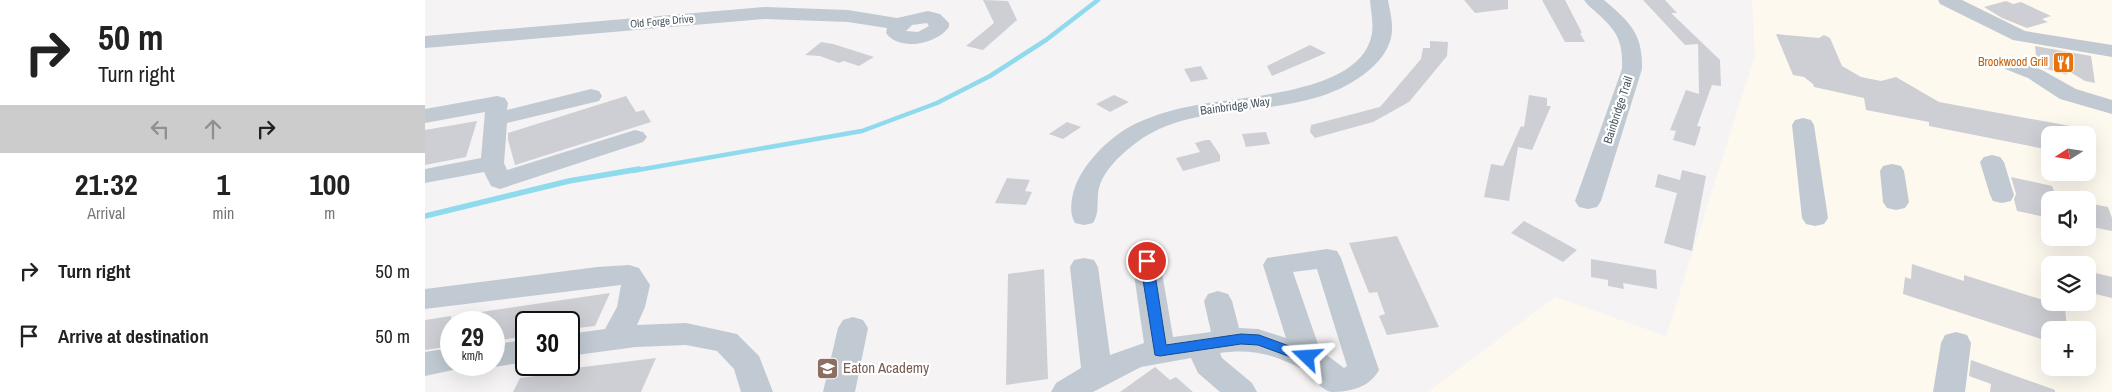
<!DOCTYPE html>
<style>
body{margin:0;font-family:"Archivo Narrow",sans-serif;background:#f6f6f6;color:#222;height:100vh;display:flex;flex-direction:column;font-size:19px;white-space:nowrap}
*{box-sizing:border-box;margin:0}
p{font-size:16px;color:#767676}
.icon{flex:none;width:28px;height:28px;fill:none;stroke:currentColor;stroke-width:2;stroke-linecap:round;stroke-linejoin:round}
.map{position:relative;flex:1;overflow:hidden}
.side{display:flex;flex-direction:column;background:#fff;width:425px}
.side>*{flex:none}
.hud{background:#fff;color:#222;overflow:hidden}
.needle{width:32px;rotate:258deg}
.buttons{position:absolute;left:1616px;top:126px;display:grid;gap:10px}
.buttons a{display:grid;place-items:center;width:55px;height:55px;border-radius:10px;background:#fff;box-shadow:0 5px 20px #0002;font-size:25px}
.speed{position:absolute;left:15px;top:311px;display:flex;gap:10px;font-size:25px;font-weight:700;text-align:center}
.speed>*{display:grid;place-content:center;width:65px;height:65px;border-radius:50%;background:#fff;box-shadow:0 5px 20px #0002;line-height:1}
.speed small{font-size:12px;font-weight:400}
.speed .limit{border:2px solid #111;border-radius:8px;background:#fff;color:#111}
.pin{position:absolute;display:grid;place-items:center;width:42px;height:42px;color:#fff;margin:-21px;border:2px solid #fff;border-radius:50%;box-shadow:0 1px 5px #0007}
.me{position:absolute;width:55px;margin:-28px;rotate:290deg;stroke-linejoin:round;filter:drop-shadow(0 0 4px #0008)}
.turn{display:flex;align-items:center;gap:18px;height:105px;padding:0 15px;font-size:22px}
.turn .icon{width:65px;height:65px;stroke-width:2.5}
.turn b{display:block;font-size:35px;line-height:42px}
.lanes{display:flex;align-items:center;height:48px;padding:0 15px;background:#0003;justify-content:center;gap:25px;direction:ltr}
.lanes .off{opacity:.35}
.eta{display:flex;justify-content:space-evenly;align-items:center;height:85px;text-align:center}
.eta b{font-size:30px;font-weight:700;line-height:35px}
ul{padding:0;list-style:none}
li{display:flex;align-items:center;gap:15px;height:65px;padding:0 15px}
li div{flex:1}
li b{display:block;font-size:19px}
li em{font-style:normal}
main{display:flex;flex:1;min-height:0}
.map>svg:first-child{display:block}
.commercial{fill:#fdf9ef;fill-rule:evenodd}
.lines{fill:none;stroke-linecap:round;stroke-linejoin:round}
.stream-far1{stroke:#90daee;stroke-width:4.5}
.stream{stroke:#90daee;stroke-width:5.5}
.building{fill:#cdcfd5}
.minor{fill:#c1cad2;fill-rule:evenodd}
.route{fill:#1a73e8;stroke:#114b97}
.labels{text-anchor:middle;stroke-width:4.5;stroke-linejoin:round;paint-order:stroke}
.far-street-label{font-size:11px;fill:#4a5661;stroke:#fff}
.food-label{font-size:12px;fill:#c56008;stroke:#fff;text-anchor:end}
.street-label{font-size:12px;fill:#4a5661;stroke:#fff}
.near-education-label{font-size:15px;fill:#785e54;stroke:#fff;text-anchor:start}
</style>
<main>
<section class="side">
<div class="hud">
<div class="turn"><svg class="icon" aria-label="right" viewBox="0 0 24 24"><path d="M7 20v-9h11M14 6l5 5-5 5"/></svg><div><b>50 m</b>Turn right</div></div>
<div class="lanes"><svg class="icon off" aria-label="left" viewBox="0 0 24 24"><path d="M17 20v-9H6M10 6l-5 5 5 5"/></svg><svg class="icon off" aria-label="ahead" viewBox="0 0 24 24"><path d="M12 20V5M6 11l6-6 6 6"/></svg><svg class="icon" aria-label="right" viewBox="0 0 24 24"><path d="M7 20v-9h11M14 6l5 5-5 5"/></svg></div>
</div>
<div class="eta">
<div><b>21:32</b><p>Arrival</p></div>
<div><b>1</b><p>min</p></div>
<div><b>100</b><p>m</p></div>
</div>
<ul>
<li><svg class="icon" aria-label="right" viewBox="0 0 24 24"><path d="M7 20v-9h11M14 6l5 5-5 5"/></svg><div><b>Turn right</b></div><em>50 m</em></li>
<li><svg class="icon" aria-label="arrive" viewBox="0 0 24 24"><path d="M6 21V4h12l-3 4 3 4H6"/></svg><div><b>Arrive at destination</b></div><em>50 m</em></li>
</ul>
</section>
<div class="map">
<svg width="1687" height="392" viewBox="0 0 1687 392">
<rect width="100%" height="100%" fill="#f5f3f3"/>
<!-- commercial -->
<path class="commercial" d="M1327,0H1687V392H1003L1130,297L1241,336L1330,55ZM1625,135H1662V172H1625ZM1625,200H1662V238H1625ZM1625,265H1662V302H1625ZM1625,330H1662V368H1625Z"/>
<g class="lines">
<!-- stream-far1 -->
<path class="stream-far1" d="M207,171L437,131L512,103L565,76L621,40L673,0"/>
<!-- stream -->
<path class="stream" d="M0,216L144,181L214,169"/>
</g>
<!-- building -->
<path class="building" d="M558,0L583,1L592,20L558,50L541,46L569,23Z
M1039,0H1083V9L1050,13Z
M1117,0H1140L1157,33H1155L1160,42H1140Z
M1218,0H1240L1252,13H1246L1295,60L1296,86L1287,85L1272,126L1276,127L1270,146L1248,140L1251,131L1245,130L1261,90L1274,94L1273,44L1260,45Z
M1581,1L1588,4L1596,2L1626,16L1617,19L1623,22L1602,28L1577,18L1559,7Z
M1351,34L1394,38L1399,35L1405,38L1417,66L1436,77L1456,81L1471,77L1514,102L1656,128L1655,135H1625V150L1504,126V122L1441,110L1439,98L1389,87L1388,84L1379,77L1368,75Z
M1005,41L1023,42L1022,56L984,102L948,122L890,138L885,132L886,125L955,107L996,59L998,48H1005Z
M396,42L408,44L449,57L434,66L419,61L414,63L395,56L380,55Z
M885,45L901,53L847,76L842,66Z
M1610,46L1666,56L1670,83L1660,81L1640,69L1642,75L1612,66Z
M776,66L783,79L766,82L759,69Z
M689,95L704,102L685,112L671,104Z
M1104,95L1122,98V106H1126L1107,150L1093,147L1084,201L1059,197L1066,164L1078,166L1096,126L1099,127Z
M201,96L211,112L219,110L226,122L90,165L83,140V133Z
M52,121L41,157L0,165V130Z
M642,122L656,127L638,139L624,134Z
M841,132L845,144L821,147L817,134Z
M781,140H785L795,155V161L758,171L751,158L775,152L770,143Z
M1257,170L1281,176L1267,251L1239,243L1252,193L1230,187L1233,174L1255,180Z
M1586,177L1627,186L1632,200H1625V218L1592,211L1589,199L1591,194Z
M582,178L605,180L600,191L607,192L601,205L570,203Z
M1662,203L1683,207L1687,218V231L1662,226Z
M1099,221L1123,234L1152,250L1138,262L1086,233Z
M972,236L1014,327L962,335L954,316L960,314L952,292L944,293L924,243Z
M1166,259L1231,270L1232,289L1198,283L1199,289L1183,286V280L1166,277Z
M1487,264L1539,281V275L1640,307L1642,330H1625V342L1478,294L1480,277L1486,279Z
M619,269L623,379L581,385L583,274Z
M1662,271L1687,277V298L1662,292Z
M185,293L170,326L144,329V322H101V336L69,341V322H36L35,315Z
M26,316V346L0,350V320Z
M231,358L216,392H88L95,378L133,373L134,370Z
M1546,360L1630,390V392H1565L1566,384L1544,376Z
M730,367L745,380L751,377L768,392H695Z"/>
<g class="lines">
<!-- minor -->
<path class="minor" d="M945,0H963C965,12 969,25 966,38C963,51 953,63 943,71C877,126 775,94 711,143C695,155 675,173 673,194C672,204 674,214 668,223L659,225L650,223C642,211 648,188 655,176C669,152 693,130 719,120C738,112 758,107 778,104C822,96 928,92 945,41C950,28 946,14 945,0Z
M1159,0H1179C1205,22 1218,34 1217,69L1176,201L1172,207L1163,209L1154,207L1150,201L1197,69C1198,42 1193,32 1173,14C1168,9 1163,6 1159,0Z
M1513,0H1537L1600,31L1687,45V57L1588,40L1515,4Z
M340,7L423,10L472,18L503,11L515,14L524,23V27C512,44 475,52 461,33L462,28L423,22L340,19L0,48V36ZM502,23L504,26L493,32L481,31L487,25Z
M1587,59L1617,70L1651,89L1687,100V114L1635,99L1603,78L1580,69L1577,65L1580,61Z
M166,89L174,91L177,96L174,101L82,123L79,163L82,170L210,130L218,132L222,137L218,142L75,189L66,186L59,172L0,183V169L56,158L60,112L0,123V109L72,96L80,98L83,103L82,110Z
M1378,118L1386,120L1389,125L1403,218L1399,224L1390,226L1381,224L1377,218L1367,125L1370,120Z
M1567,155L1575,157L1579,162L1589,195L1586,201L1577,203L1568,201L1565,195L1555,162L1559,157Z
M1467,164L1476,166L1479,171L1484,202L1480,208L1471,210L1462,208L1458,202L1455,171L1458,166Z
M902,249L912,251L916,258L954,370C945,387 926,392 906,392C894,389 882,370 869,365C843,353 824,349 795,353L797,358L827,383L832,392H795L773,373L766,358L716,367L668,392H626L631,383L656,368L645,267L649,260L659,258L669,260L673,267L685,355L719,343L707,261L711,254L721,252L731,254L735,261L748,337L786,332L779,301L783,294L793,291L803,294L807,301L814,328L833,329L861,338L838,265L842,258ZM892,269L922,366L919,368L895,350L868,272Z
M204,265L214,268L225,285L220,307L212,325L261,323L312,334L334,356L348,392H316L309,369L292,351L261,345L211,347L144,356V334L180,329L192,307L196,285L0,309V289L172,267Z
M428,317L438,320L443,328L430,392H398L413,328L418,320Z
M1531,332L1542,335L1546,343L1540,392H1508L1516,343L1520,335Z
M101,340V362L69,367L64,365H69V344Z
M26,348V365H39L37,368L0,376V352Z"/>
</g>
<!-- route -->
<path class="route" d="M722,257L728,261L741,345L816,334L834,335L886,354L888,357L886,361L882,363L833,345L816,344L735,356L730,355L715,261Z"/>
<!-- icons -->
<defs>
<symbol id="restaurant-square" viewBox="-11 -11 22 22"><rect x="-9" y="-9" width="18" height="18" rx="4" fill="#e8710a" stroke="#fff"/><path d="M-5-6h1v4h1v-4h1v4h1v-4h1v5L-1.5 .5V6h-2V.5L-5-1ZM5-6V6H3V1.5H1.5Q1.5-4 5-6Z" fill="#fff"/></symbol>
<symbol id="school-square" viewBox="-11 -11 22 22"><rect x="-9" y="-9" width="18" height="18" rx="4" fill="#8d6e63" stroke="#fff"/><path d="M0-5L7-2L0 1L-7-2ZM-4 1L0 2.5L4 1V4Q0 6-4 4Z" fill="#fff"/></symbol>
</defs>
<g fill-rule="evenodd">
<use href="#restaurant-square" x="1626" y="50" width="25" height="25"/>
<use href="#school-square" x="390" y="356" width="25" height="25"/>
</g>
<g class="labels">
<!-- far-street labels -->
<g class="far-street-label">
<text transform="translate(237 21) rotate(-5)" y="4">Old Forge Drive</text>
</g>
<!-- food labels -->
<g class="food-label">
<text x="1623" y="66">Brookwood Grill</text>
</g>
<!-- street labels -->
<g class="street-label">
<text transform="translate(810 106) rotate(-8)" y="4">Bainbridge Way</text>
<text transform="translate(1193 110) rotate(-72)" y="4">Bainbridge Trail</text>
</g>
<!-- near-education labels -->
<g class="near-education-label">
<text x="418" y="373">Eaton Academy</text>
</g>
</g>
</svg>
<div class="buttons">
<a><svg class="needle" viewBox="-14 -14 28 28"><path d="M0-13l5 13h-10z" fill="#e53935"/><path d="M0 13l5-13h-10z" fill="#767676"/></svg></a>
<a><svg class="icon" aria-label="sound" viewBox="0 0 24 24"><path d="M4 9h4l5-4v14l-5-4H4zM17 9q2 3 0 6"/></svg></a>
<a><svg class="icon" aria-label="layers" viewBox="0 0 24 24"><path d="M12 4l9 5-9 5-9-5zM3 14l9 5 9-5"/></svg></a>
<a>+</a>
</div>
<div class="speed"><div>29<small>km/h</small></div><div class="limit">30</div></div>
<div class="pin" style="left:722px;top:261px;background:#d93025"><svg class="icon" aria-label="arrive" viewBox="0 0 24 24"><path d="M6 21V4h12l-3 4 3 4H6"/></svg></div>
<svg class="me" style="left:882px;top:357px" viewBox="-20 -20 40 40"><path d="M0-17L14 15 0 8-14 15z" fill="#1a73e8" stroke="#fff" stroke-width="4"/></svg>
</div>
</main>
